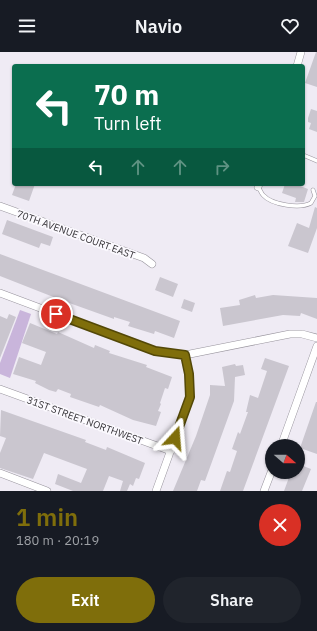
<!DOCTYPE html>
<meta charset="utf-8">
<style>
body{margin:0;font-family:"IBM Plex Sans",sans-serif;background:#20242c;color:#f1f3f6;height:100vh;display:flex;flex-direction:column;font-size:15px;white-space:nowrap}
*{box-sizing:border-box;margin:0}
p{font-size:13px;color:#9ea1a6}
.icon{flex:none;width:22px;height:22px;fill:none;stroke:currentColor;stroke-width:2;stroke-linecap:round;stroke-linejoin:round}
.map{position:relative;height:439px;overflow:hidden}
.drawer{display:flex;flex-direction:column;background:#171b24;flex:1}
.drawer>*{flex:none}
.top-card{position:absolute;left:12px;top:12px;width:293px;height:122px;border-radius:4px;box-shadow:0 1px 3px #0004;background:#0b6e4f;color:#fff;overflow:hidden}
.needle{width:26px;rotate:110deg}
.tools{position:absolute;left:265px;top:387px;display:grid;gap:8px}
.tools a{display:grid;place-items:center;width:40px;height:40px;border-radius:50%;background:#171b24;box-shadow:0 1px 3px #0004;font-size:20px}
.pin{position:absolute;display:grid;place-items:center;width:34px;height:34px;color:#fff;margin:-17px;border:2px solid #fff;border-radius:50%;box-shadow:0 1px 4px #0007}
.me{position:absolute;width:44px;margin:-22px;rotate:19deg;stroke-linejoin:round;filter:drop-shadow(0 0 3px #0008)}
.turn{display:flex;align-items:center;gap:14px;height:84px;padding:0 16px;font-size:18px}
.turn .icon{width:52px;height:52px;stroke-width:2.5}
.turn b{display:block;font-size:28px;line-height:34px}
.lanes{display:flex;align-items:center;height:38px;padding:0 16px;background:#0003;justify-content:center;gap:20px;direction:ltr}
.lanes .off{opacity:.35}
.round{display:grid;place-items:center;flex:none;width:42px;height:42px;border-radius:21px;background:#20242c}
.headline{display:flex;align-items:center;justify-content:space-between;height:68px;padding:0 16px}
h1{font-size:24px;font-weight:600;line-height:30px;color:#7f6e0b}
.button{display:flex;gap:8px;margin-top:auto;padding:8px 16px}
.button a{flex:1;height:46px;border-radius:24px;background:#7f6e0b;color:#fff;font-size:16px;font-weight:600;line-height:46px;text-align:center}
.button a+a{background:#20242c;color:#f1f3f6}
header{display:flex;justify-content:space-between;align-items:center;height:52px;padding:0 16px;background:#171b24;font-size:18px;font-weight:600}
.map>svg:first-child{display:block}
.green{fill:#c9b5db}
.building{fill:#cac6cf}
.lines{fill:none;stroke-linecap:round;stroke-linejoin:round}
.service-casing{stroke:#97939c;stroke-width:4.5}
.minor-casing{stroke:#97939c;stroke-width:8}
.service{stroke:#fff;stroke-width:3.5}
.minor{stroke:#fff;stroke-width:7}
.route-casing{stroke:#534807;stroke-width:10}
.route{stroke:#7f6e0b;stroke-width:7}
.labels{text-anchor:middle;stroke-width:3.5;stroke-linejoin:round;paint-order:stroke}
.street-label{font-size:10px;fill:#373539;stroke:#fbf9fe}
</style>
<header><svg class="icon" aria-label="menu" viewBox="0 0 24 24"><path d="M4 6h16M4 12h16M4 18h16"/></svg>Navio<svg class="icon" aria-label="heart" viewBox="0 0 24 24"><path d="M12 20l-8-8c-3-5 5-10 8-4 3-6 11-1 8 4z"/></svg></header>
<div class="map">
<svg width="317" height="439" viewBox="0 0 317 439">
<rect width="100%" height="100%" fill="#efebf4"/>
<!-- green -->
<path class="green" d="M20,258L31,262L10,326L0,322V311Z"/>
<!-- building -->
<path class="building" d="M316,0H317V35L305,31Z
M311,57L317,59V80L309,77L311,71L308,70V66Z
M16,132H35L29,149L12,143Z
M285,132H295L308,137L304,150H295L296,146L282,141Z
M315,155L317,156V176L308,201L288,194L297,171L309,176Z
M7,168L53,185L50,194L41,191L39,196L2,182Z
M0,202L180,269L174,286L155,279L154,282L128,274L130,270L114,265V267L61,248L0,224Z
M160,225L178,232L173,245L155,238Z
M255,243L256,246L273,243L317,246V267L301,261L300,264L283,263L223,274L220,256L240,253L239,248Z
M184,247L195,251L192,260L181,256Z
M9,262L16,265L0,306V264L7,267Z
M30,271L57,282L58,280L94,296L95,293L110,299L109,301L147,313L146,315L172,325L168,337L165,336L160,351L161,352L158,359L161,360L156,374L133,368L100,353L99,355L70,345L71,342L58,337L56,340L49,338L35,331L36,329L13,322L19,305L41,313L46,300L22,291Z
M265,306L289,314L243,439H220L227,419L230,420L237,399L232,397L238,380L240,382L248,360H246L250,343L258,346L267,319L261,317Z
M235,312L236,314L243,313L245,323L235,325L234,349L205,429L201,428L197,439H173L196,384L210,343V333L225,334L222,315Z
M316,350H317V402L300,396Z
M1,358L86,388L85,390L106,398L107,395L145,411L139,427L136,426L133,434L130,432L127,439H120L123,429L109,424L103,439H73L55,432L58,422L81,431L87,417L44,401L33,427L0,416V401L6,386L0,384Z
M298,412L311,417L302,439H284L291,420H298Z"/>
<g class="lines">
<defs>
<path id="service" d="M303,103L317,109
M258,135C260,137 261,141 263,143C272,153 300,157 311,151L315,144L313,138"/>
<path id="minor" d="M297,14L301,0
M258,135L259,132
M0,154L144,206L152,212
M0,241L155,299L185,303L290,282H302L317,286
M0,337L171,399
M281,394L317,294
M0,421L47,439
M156,439L190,345L189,322L185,303
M264,439L272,418"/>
</defs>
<!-- service casing -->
<use href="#service" class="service-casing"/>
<!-- minor casing -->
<use href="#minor" class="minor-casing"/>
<!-- service -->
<use href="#service" class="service"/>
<!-- minor -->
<use href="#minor" class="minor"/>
</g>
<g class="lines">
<defs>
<path id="route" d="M56,262L155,299L185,303L189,322L190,345L175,386"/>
</defs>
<!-- route casing -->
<use href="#route" class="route-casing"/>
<!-- route -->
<use href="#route" class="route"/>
</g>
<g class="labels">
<!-- street labels -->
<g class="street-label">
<text transform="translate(76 182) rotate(20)" y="4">70TH AVENUE COURT EAST</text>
<text transform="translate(85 368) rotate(20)" y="4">31ST STREET NORTHWEST</text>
</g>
</g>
</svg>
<div class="tools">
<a><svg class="needle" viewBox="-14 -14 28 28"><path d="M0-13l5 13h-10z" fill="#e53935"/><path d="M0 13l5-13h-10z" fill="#9ea1a6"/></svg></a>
</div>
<div class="pin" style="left:56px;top:262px;background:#d93025"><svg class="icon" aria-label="arrive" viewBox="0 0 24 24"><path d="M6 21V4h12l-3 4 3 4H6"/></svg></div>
<svg class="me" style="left:175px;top:386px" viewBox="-20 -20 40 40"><path d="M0-17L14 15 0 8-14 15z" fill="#7f6e0b" stroke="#fff" stroke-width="4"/></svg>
<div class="top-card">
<div class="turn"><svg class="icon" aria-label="left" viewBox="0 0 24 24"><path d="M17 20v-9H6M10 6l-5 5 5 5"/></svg><div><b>70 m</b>Turn left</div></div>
<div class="lanes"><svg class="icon" aria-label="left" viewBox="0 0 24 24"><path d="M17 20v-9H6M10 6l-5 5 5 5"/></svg><svg class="icon off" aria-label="ahead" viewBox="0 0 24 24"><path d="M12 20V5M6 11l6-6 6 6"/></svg><svg class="icon off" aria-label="ahead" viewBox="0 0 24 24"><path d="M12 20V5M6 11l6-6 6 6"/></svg><svg class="icon off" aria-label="right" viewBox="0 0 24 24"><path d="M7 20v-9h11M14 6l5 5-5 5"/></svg></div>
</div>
</div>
<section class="drawer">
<div class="headline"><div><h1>1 min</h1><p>180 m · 20:19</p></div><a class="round" style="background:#d93025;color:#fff"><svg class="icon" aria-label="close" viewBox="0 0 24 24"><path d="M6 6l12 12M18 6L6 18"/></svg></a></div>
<div class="button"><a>Exit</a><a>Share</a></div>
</section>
